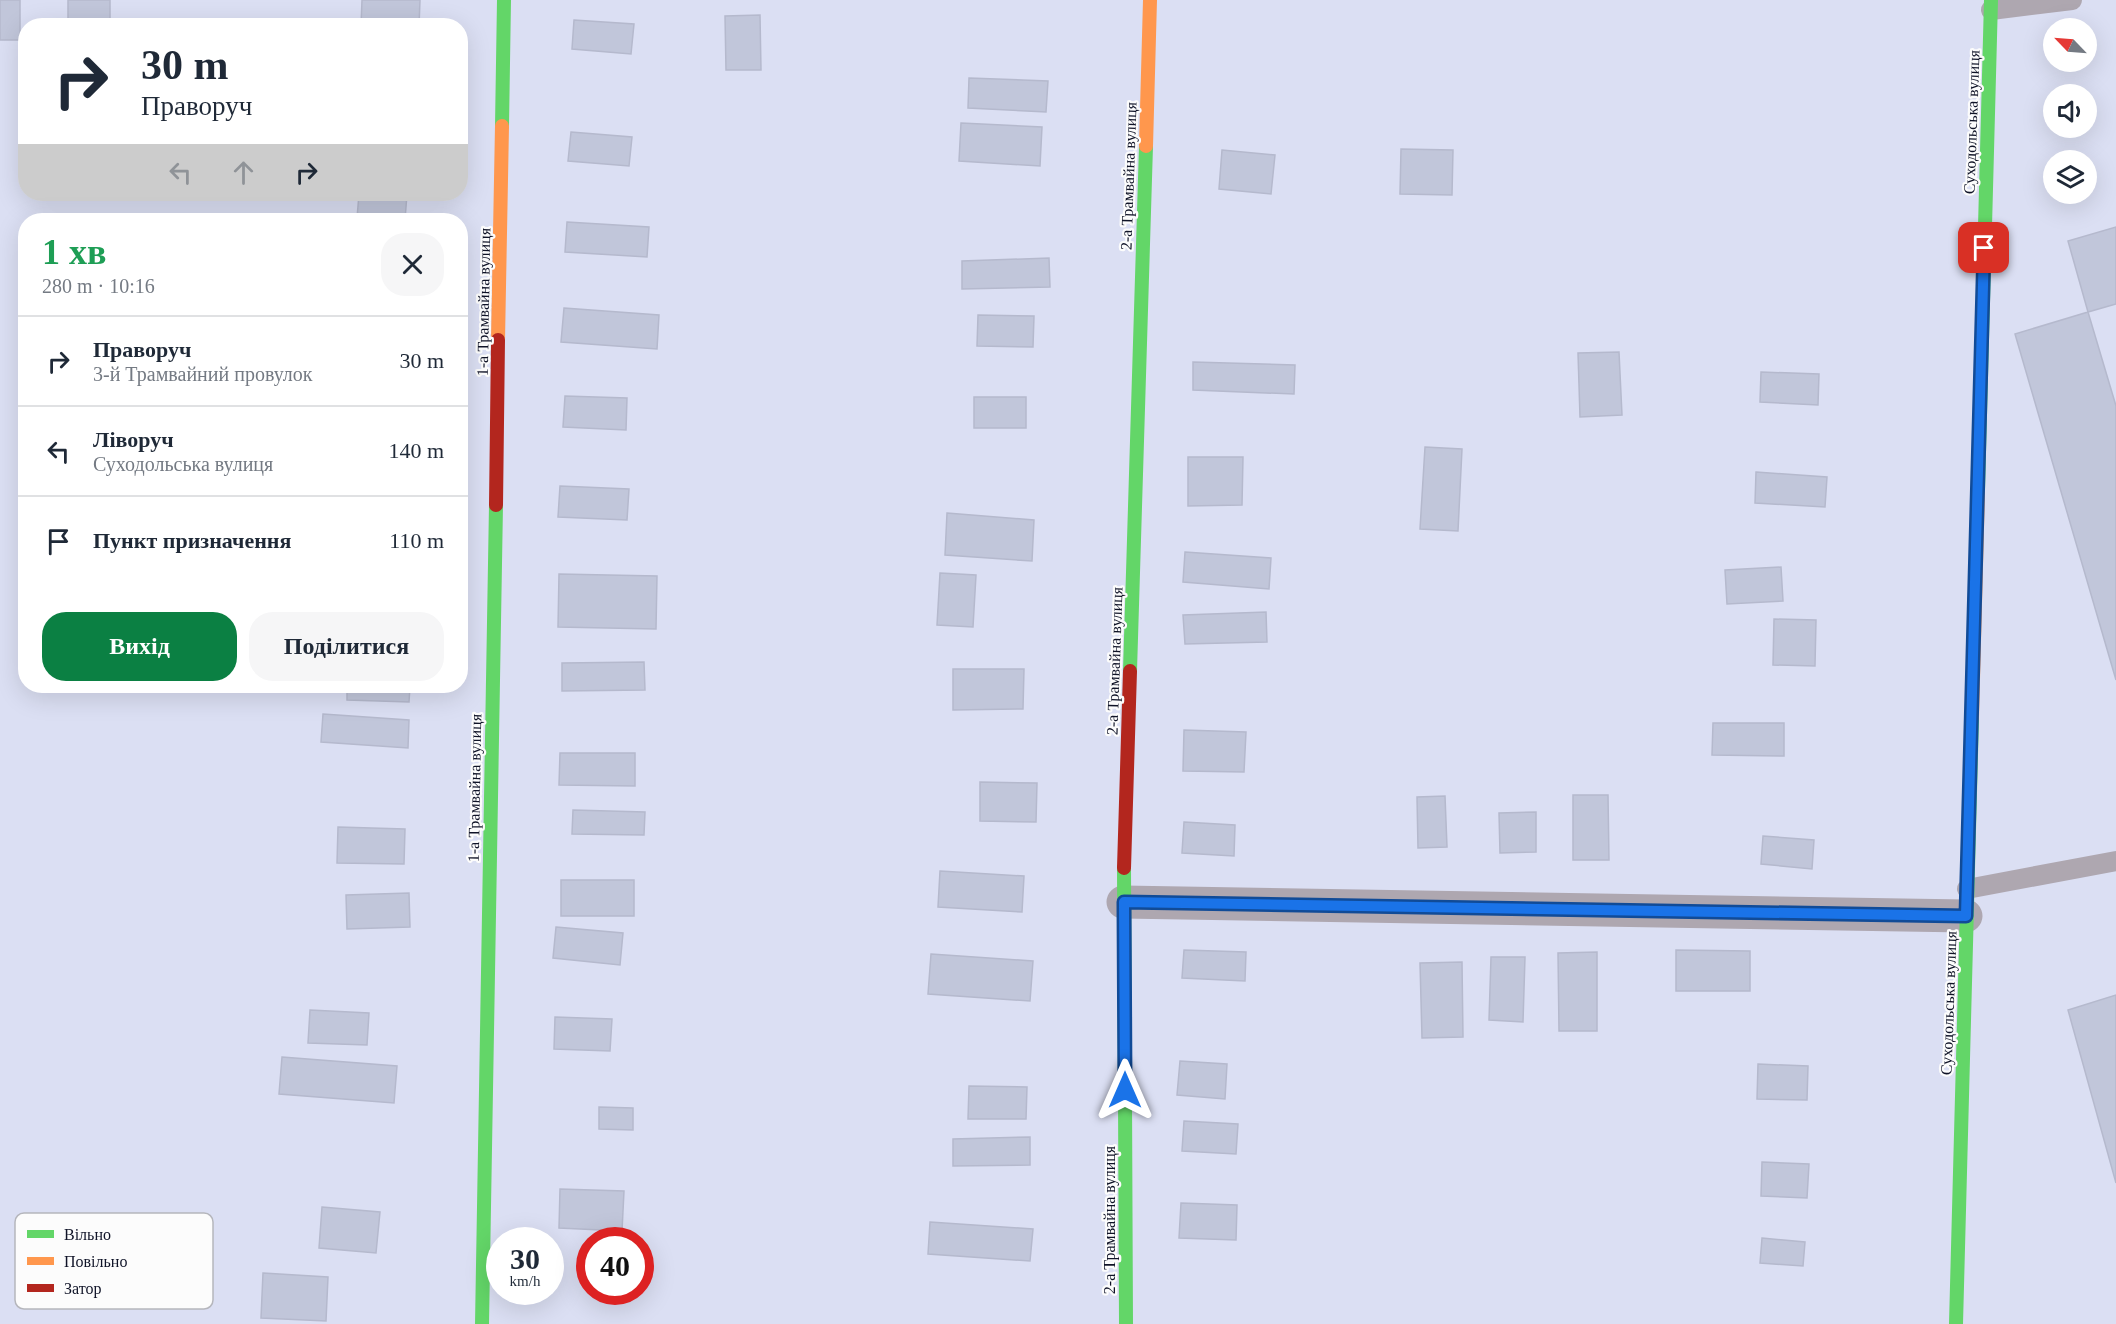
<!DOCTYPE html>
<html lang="uk">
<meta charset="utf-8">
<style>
body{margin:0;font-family:Georgia,serif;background:#f6f6f7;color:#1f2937;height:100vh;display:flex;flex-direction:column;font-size:22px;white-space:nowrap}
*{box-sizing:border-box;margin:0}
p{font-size:20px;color:#747a83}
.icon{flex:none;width:33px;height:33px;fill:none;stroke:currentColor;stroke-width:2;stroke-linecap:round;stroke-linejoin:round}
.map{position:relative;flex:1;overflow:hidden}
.panel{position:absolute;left:18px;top:213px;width:450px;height:480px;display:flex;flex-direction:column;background:#fff;border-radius:24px;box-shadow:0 6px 24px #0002}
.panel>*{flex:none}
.hud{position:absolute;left:18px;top:18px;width:450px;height:183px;border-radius:24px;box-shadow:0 6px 24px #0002;background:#fff;color:#1f2937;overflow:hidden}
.needle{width:39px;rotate:295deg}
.fabs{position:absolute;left:2043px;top:18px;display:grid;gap:12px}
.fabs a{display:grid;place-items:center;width:54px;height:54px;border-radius:50%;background:#fff;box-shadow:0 6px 24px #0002;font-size:30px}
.speed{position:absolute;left:486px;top:1227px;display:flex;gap:12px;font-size:30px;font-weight:700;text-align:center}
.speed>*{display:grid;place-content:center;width:78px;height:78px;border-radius:50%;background:#fff;box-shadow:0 6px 24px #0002;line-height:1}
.speed small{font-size:15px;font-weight:400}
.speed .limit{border:9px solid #d22;background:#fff;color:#111}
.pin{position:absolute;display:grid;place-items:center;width:51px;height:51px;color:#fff;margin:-26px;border-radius:12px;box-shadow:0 3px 9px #0006}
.me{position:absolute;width:66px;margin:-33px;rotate:0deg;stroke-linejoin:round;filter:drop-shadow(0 0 4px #0008)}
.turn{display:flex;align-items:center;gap:21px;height:126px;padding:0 24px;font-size:27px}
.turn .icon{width:78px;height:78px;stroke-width:2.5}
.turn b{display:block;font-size:42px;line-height:51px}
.lanes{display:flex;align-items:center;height:57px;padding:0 24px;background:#0003;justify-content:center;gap:30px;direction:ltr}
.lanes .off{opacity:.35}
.round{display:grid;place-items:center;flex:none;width:63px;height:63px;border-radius:24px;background:#f6f6f7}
.summary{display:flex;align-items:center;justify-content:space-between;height:102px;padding:0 24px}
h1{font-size:36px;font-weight:800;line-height:45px;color:#1e9e55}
.button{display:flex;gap:12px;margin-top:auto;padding:12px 24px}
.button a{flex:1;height:69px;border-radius:24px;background:#0b8043;color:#fff;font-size:24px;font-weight:800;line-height:69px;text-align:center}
.button a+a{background:#f6f6f7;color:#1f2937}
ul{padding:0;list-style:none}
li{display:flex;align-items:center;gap:18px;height:90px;padding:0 24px;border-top:2px solid #e0e1e3}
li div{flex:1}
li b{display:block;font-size:22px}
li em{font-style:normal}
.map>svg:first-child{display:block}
.building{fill:#c1c6da;stroke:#b5b9cd;stroke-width:1.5}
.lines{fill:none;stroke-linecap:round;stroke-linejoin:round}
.lane{stroke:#aea7b0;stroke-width:20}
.street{stroke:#aea7b0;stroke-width:33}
.fast{stroke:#63d668;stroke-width:14}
.slow{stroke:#ff974d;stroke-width:14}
.jam{stroke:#b3261e;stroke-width:14}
.route-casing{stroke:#114b97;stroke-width:15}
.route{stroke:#1a73e8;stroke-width:10}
.labels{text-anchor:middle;stroke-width:4.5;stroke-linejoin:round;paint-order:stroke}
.street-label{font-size:16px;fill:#0f1327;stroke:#fcfcfc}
.key{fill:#fcfcfc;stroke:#b5b6bc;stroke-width:1.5}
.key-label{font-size:16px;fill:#0f1327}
</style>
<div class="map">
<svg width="2116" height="1324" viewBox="0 0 2116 1324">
<rect width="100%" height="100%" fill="#dbdff3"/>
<!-- building -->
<path class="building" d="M0,0H20V40H0Z
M68,0H110V26H68Z
M362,0H420L419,26H361Z
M760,15L761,70H726L725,16Z
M574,20L634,24L631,54L572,49Z
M969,78L1048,81L1046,112L968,108Z
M961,123L1042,127L1040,166L959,161Z
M571,132L632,137L629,166L568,161Z
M1401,149L1453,150L1452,195L1400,194Z
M1222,150L1275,155L1271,194L1219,189Z
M359,194H407L405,220L357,218Z
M567,222L649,227L647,257L565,252Z
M2116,227V304L2088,312L2068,241Z
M1049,258L1050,287L962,289V261Z
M564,308L659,315L657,349L561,342Z
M2088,312L2116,406V680L2015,334Z
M978,315L1034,316L1033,347L977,346Z
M1619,352L1622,415L1580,417L1578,353Z
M1193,362L1295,365L1294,394L1193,390Z
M1761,372L1819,374L1818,405L1760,402Z
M565,396L627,398L626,430L563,427Z
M974,397H1026V428H974Z
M1425,447L1462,449L1458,531L1420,529Z
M1188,457H1243L1242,505L1188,506Z
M1756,472L1827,477L1825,507L1755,503Z
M560,486L629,489L627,520L558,517Z
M947,513L1034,520L1032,561L945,555Z
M1185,552L1271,558L1269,589L1183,582Z
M1781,567L1783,601L1727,604L1725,570Z
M940,573L976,575L973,627L937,625Z
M559,574L657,576L656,629L558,627Z
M1266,612L1267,642L1185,644L1183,615Z
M1774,619L1816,620L1815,666L1773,665Z
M644,662L645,690L562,691V663Z
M953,669H1024L1023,709L953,710Z
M347,686H410L409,702L347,700Z
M323,714L409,720L408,748L321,742Z
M1713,723H1784V756L1712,755Z
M1184,730L1246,732L1244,772L1183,771Z
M560,753H635V786L559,785Z
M980,782L1037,783L1036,822L980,821Z
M1573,795H1608L1609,860H1573Z
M1445,796L1447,847L1418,848L1417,797Z
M573,810L645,812L644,835L572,834Z
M1536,812V852L1500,853L1499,813Z
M1184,822L1235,825L1234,856L1182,853Z
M338,827L405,829L404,864L337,863Z
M1763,836L1814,840L1812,869L1761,864Z
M940,871L1024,876L1022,912L938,907Z
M561,880H634V916H561Z
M409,893L410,927L347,929L346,895Z
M556,927L623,933L620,965L553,958Z
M1184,950L1246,952L1245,981L1182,978Z
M1676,950L1750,951V991H1676Z
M1597,952V1031H1559L1558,953Z
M931,954L1033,961L1030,1001L928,994Z
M1491,957H1525L1523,1022L1489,1020Z
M1462,962L1463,1037L1422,1038L1420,963Z
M2116,995V1183L2068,1010Z
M310,1010L369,1013L367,1045L308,1043Z
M555,1017L612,1019L610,1051L554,1049Z
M282,1057L397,1066L394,1103L279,1094Z
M1180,1061L1227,1064L1225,1099L1177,1095Z
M1758,1064L1808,1066L1807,1100L1757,1099Z
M969,1086L1027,1087L1026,1119H968Z
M599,1107L633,1108V1130L599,1129Z
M1184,1121L1238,1124L1236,1154L1182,1151Z
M1030,1137V1165L953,1166V1139Z
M1762,1162L1809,1164L1807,1198L1761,1196Z
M560,1189L624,1191L622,1231L559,1228Z
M1181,1203L1237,1205L1236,1240L1179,1238Z
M322,1207L380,1212L376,1253L319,1248Z
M930,1222L1033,1229L1030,1261L928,1254Z
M1762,1238L1805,1242L1803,1266L1760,1263Z
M263,1273L328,1277L326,1321L261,1318Z"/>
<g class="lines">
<!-- lane -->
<path class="lane" d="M1991,10L2072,0
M1967,889L2116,861"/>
<!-- street -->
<path class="street" d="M1123,902L1966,916"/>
<!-- fast -->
<path class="fast" d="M502,126L504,0
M1978,491L1991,0
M1130,671L1146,146
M1124,868L1126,1324
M482,1324L496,505
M1956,1324L1972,717"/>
<!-- slow -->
<path class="slow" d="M1146,146L1150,0
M498,340L502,126
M1972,717L1978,491"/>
<!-- jam -->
<path class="jam" d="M496,505L498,340
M1124,868L1130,671"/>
</g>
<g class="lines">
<defs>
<path id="route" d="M1125,1090L1124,902L1966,916L1984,248"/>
</defs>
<!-- route casing -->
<use href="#route" class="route-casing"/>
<!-- route -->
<use href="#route" class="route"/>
</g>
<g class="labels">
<!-- street labels -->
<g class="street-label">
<text transform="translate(1971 122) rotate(-88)" y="6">Суходольська вулиця</text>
<text transform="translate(1128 176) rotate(-88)" y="6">2-а Трамвайна вулиця</text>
<text transform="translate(483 302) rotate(-89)" y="6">1-а Трамвайна вулиця</text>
<text transform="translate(1114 661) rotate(-88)" y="6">2-а Трамвайна вулиця</text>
<text transform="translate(474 788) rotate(-89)" y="6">1-а Трамвайна вулиця</text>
<text transform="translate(1948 1003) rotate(-88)" y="6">Суходольська вулиця</text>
<text transform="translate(1109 1220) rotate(-90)" y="6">2-а Трамвайна вулиця</text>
</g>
</g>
<!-- legend -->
<rect x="15" y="1213" width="198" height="96" rx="9" class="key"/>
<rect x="27" y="1230" width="27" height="8" fill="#63d668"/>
<rect x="27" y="1257" width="27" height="8" fill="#ff974d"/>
<rect x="27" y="1284" width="27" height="8" fill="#b3261e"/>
<g class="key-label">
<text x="64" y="1240">Вільно</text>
<text x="64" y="1267">Повільно</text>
<text x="64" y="1294">Затор</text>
</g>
</svg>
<div class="fabs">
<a><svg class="needle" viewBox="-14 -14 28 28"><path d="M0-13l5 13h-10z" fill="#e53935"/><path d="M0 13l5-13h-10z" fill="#747a83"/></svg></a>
<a><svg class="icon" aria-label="sound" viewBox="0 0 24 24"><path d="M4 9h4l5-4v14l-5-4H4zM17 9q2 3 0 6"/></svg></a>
<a><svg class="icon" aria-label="layers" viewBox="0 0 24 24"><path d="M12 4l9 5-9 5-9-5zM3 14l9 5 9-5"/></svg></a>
</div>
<div class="speed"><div>30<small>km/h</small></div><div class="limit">40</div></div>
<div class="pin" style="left:1984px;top:248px;background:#d93025"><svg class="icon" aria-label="arrive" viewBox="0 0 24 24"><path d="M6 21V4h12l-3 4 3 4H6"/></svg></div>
<svg class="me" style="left:1125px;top:1090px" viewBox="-20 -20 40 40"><path d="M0-17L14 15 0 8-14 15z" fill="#1a73e8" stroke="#fff" stroke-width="4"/></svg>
<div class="hud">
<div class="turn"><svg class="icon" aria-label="right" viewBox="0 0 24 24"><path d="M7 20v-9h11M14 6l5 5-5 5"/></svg><div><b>30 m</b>Праворуч</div></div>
<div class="lanes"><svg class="icon off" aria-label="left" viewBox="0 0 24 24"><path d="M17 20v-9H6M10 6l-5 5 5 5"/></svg><svg class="icon off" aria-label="ahead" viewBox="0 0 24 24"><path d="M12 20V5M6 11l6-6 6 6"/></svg><svg class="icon" aria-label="right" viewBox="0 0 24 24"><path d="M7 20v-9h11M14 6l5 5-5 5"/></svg></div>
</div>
<section class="panel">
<div class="summary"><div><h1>1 хв</h1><p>280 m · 10:16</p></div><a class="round"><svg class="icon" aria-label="close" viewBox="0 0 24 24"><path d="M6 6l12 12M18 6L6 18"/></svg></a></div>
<ul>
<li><svg class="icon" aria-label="right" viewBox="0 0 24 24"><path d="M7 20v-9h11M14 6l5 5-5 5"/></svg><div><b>Праворуч</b><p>3-й Трамвайний провулок</p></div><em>30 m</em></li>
<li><svg class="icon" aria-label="left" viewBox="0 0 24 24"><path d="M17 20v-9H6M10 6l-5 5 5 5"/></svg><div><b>Ліворуч</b><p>Суходольська вулиця</p></div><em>140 m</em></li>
<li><svg class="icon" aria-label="arrive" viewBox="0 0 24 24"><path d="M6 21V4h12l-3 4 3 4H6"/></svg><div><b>Пункт призначення</b></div><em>110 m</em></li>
</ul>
<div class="button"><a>Вихід</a><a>Поділитися</a></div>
</section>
</div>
